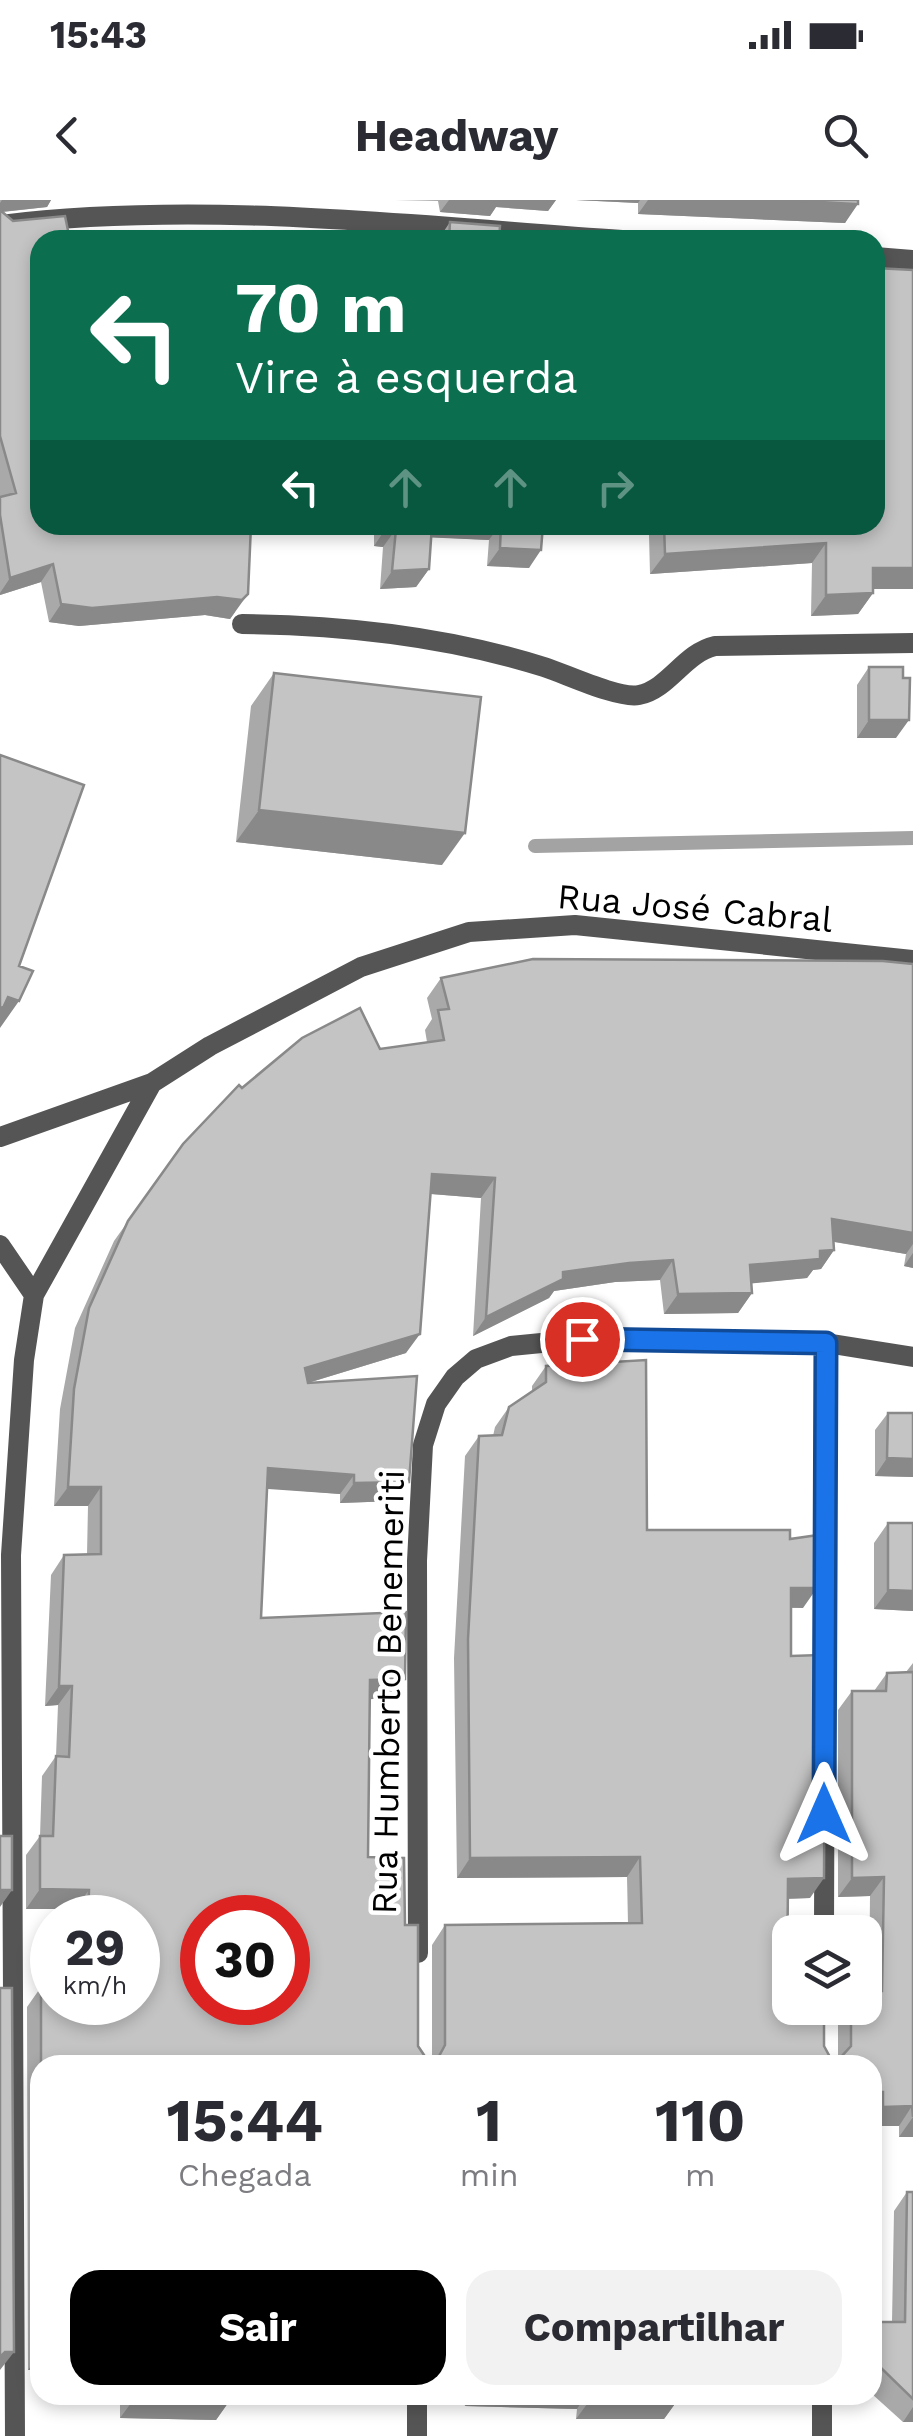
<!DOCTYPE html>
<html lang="pt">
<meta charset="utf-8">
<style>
body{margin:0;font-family:"Work Sans",sans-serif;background:#f2f2f3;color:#2b2b33;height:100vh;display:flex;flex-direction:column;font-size:38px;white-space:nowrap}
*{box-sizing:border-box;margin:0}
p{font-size:32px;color:#7c7c81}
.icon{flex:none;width:55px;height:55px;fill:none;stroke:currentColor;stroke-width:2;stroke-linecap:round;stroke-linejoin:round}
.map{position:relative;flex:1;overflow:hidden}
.panel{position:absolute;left:30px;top:1855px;width:852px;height:350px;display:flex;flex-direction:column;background:#fff;border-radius:30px;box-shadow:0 5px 15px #0003}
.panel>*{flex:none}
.banner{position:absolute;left:30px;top:30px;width:855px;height:305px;border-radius:30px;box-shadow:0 5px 15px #0003;background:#0b6e4f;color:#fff;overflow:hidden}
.buttons{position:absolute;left:772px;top:1715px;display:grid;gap:20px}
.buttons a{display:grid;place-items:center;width:110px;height:110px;border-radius:20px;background:#fff;box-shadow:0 5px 15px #0003;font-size:50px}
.speed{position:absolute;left:30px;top:1695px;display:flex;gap:20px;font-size:50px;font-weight:700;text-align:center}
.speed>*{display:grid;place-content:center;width:130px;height:130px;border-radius:50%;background:#fff;box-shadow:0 5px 15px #0003;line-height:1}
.speed small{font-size:25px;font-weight:400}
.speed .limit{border:15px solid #d22;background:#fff;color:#111}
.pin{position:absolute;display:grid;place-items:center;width:85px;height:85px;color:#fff;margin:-42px;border:5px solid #fff;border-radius:50%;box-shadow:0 2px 10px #0007}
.me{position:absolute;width:110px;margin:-55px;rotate:0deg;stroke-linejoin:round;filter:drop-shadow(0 0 8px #0008)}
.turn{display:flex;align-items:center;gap:35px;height:210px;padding:0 40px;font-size:45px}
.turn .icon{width:130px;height:130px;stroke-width:2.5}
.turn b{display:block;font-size:70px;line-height:85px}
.lanes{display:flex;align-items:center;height:95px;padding:0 40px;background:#0003;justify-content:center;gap:50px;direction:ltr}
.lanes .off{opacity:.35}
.eta{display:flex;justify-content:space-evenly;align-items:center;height:170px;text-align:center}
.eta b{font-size:60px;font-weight:700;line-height:70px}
.action{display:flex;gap:20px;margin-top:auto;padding:20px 40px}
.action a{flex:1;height:115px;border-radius:30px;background:#000;color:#fff;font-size:40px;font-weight:700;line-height:115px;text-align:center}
.action a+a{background:#f2f2f3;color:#2b2b33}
.status{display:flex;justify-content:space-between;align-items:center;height:70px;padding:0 50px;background:#fff;direction:ltr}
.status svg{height:28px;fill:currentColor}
header{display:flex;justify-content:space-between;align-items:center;height:130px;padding:0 40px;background:#fff;font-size:45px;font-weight:700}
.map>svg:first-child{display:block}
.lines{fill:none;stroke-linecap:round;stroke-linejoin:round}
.stream{stroke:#a3a3a3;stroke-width:14}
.street{stroke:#555;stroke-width:20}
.wall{fill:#a9a9a9}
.shaded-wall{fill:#898989}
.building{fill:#c4c4c4;stroke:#898989;stroke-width:2.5;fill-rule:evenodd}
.route-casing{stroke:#114b97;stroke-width:25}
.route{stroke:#1a73e8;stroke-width:18}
.labels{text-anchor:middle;stroke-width:9;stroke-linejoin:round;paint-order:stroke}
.street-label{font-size:35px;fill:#000;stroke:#fff}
</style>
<div class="status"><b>15:43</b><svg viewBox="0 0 49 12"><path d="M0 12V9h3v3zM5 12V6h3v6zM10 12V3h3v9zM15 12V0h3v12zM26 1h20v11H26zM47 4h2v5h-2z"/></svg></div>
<header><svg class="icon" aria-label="back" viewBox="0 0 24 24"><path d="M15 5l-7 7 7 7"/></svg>Headway<svg class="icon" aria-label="search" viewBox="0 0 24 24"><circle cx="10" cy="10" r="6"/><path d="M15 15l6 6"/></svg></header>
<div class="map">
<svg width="913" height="2236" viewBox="0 0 913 2236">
<rect width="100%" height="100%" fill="#fff"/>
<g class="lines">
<!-- stream -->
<path class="stream" d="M535,646L913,638"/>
<!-- street -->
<path class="street" d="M0,25C204,0 417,26 622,40
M875,57L913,60
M242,424C343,425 446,436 544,467C566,474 618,499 639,495C669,489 684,453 715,446L913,443
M0,937L152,883
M0,1045L34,1095
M824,1732L826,1143
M418,1753L417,1361L423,1245L436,1204L455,1177L476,1159L511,1146L582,1139L826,1143L913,1157
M15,2236L11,1355L24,1160L34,1095L152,883L210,846L361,767L469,732L575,725L913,760
M417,2236V2195
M822,2236V2195"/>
</g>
<!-- wall -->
<path class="wall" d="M0,0H51L47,7L3,12L40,325H278L274,331L251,329L235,412L230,419L205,415L79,426L49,422L41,382L0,395Z
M395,0H556L548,11L496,7L490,16L440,12L438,1Z
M576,0H858L845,23L638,14V3Z
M450,22L499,40H438Z
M374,325H543L529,368L487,366L489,340L431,337L429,369L416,387L380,389L383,347L374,346Z
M656,325H875L913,389H873V393L858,414L811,416L812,363L650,374L649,335Z
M869,467L896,538H857V485Z
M274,473L442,665L236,642L251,506Z
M913,764V1068L904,1066L906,1054L834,1042V1050L821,1069L813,1070L807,1078L751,1083L752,1093L738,1113L664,1114L660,1080L615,1082L554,1091L549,1098L473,1136L481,998L431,994L406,1153L308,1183L395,1301L340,1303V1294L267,1288L261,1418L405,1479L391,1498L369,1499L368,1657L405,1725L418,1846L426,1858H432V1745L445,1725L628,1724L627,1677L457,1678L454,1458L465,1256L479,1236H493L495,1227L509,1207L532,1191V1186L546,1166L647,1330L790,1339L803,1408H791V1456L810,1698L788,1699L787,1791L830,1857L838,1859V1811L840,1808H865L869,1791L870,1696L838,1697V1510L852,1491H874L887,1473L906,1472L913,1463V1937H899V1926H872V1865H40V2170H28L27,1807L41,1787L138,1802V1718H75V1709H26V1655L40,1636L42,1576L56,1556L58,1505L45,1506L51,1375L64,1355H87L88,1306H54L60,1209L75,1128L114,1041L183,944L242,888L380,849L427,842L425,830L432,819L427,798L441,778Z
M888,1213H913V1277L875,1276V1230Z
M888,1323H913V1411L874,1409V1343Z
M907,1992H913V2222H903L872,2194V2131L879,2122H892L894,2011Z
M86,2195H355L350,2202L228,2203L216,2220L120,2218V2200H86Z
M462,2195H803L776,2197L772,2202L677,2201L664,2219H576L577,2209L465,2206Z"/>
<!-- shaded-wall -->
<path class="shaded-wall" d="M2,0H51L47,7L0,12V3Z
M449,0H556L548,11L496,7L490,16L440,12Z
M576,0H640L638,3Z
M648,0H769L858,4L845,23L638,14Z
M242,325H278L274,331L240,328Z
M428,325H500L489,340L420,337Z
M386,328L396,329L383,347L374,346Z
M826,343L812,363L650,374L665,354Z
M500,348L541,350L529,368L487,366Z
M53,364L41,382L0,395V393L10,378Z
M873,368H913V389H858Z
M429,369L416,387L380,389L392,371Z
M873,393L858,414L811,416L826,395Z
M248,394L230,419L205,415L79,426L49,422L61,404Z
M869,520H909L896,538H857Z
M259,610L465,633L442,665L236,642Z
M8,797L19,801L0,828V807Z
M432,974L495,978L481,998L419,993Z
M832,1019L913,1033V1044L906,1054L818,1039Z
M834,1050L821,1069L813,1070L807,1078L736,1085L750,1065L820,1051Z
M913,1053V1068L904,1066Z
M673,1060L660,1080L615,1082L554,1091L549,1098L473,1136L486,1117L563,1072L629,1063Z
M752,1093L738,1113L664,1114L678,1094Z
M420,1134L406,1153L291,1188L305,1168Z
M887,1258L913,1259V1277L875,1276Z
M268,1268L354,1275L340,1294L254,1288Z
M409,1282L395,1301L340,1303L354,1283Z
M68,1287H101L88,1306H54Z
M791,1388H817L803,1408L777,1407Z
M888,1390L913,1391V1411L874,1409Z
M405,1479L391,1498L356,1500L370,1480Z
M59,1486H72L58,1505L45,1506Z
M640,1657L627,1677L457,1678L470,1658Z
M884,1677L870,1696L838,1697L852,1678Z
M824,1678L810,1698L774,1699L788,1679Z
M40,1689L89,1690L75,1709H26Z
M0,1690H12L0,1707Z
M872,1892H883L872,1907Z
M912,1906L899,1926H872V1922L883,1907Z
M913,1917V1937H899Z
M5,2152H14L0,2170V2157Z
M40,2153V2170H28Z
M90,2195H123L120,2200H86Z
M222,2195H355L350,2202L228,2203L216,2220L120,2218L134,2199Z
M473,2195H586L577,2209L465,2206Z
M668,2195H803L776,2197L772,2202L677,2201L664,2219H576L590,2200Z
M913,2207V2222H903Z"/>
<!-- building -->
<path class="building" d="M769,0H858V4Z
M0,10L13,21L65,16L70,40H40V325H251L248,394L242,400L217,397L92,408L61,404L53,364L10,378L0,315V297L16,293L0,236Z
M450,22L500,26L499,40H449Z
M875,68L913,70V368H873V393L826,395V343L665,354L664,325H875Z
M386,325H432L429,369L392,371L396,329L386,328Z
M501,325H543L541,350L500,348Z
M869,467H903V478H910L909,520H869Z
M274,473L481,497L465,633L259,610Z
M0,555L84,585L19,766L33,771L19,801L8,797L3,808L0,807Z
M533,759L883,761L913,764V1033L832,1019L834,1050L820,1051V1059L750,1065L752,1093L678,1094L673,1060L629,1063L563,1072V1079L486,1117L495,978L432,974L420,1134L305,1168L308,1183L417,1176L409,1282L354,1283V1275L268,1268L261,1418L406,1412L405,1479L370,1480L368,1657L404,1658L405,1725H418V1846L426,1858H438L445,1845V1725L642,1723L640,1657L470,1658L468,1439L479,1236L502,1235L509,1207L546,1182V1166L646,1160L647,1330H790V1339L818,1335L817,1388H791V1456L820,1455V1490H825L824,1678L788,1679L787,1791H790V1808H824V1846L830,1857L839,1859L851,1846V1808H865V1791H882L884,1677L852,1678V1491H886L887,1473L913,1472V1917L912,1906L883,1907V1892H872V1865H41V1787H52V1802H138V1718H88L89,1690L40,1689V1636H53L56,1556L69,1557L72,1486H59L64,1355L101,1354V1287H68L74,1189L89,1108L128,1021L183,944L239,885L242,888L302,838L360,808L380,849L444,840L438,810L449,809L441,778ZM202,1718H288V1802H202Z
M888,1213H913V1259L887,1258Z
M888,1323H913V1391L888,1390Z
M0,1636H12V1690H0Z
M0,1788H12L14,2152H5L0,2157Z
M907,1992H913V2199L878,2165L879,2122H905Z
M134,2195H230V2201L134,2199Z
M590,2195H678V2199L590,2200Z"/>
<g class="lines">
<defs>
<path id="route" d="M582,1139L826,1143L824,1614"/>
</defs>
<!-- route casing -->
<use href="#route" class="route-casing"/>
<!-- route -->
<use href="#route" class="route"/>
</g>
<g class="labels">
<!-- street labels -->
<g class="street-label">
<text transform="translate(695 708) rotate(5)" y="12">Rua José Cabral</text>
<text transform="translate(388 1492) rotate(-89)" y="12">Rua Humberto Benemeriti</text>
</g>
</g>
</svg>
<div class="buttons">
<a><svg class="icon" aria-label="layers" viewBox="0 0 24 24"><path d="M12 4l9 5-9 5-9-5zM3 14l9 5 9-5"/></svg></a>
</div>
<div class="speed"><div>29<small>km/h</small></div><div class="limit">30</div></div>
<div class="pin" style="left:582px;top:1139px;background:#d93025"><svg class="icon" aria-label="arrive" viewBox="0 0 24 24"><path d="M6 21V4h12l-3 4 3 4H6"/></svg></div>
<svg class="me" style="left:824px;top:1614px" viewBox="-20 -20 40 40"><path d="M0-17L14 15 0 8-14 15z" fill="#1a73e8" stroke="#fff" stroke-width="4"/></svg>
<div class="banner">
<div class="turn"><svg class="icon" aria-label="left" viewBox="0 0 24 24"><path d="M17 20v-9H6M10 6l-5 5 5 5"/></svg><div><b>70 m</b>Vire à esquerda</div></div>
<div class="lanes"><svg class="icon" aria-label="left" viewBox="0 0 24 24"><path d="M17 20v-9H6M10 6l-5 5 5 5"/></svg><svg class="icon off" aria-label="ahead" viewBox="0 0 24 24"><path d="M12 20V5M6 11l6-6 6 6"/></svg><svg class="icon off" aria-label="ahead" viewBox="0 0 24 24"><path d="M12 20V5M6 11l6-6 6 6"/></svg><svg class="icon off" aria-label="right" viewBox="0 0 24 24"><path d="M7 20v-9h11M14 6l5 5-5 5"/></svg></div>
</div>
<section class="panel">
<div class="eta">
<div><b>15:44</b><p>Chegada</p></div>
<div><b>1</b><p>min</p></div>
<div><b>110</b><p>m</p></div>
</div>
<div class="action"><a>Sair</a><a>Compartilhar</a></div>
</section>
</div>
